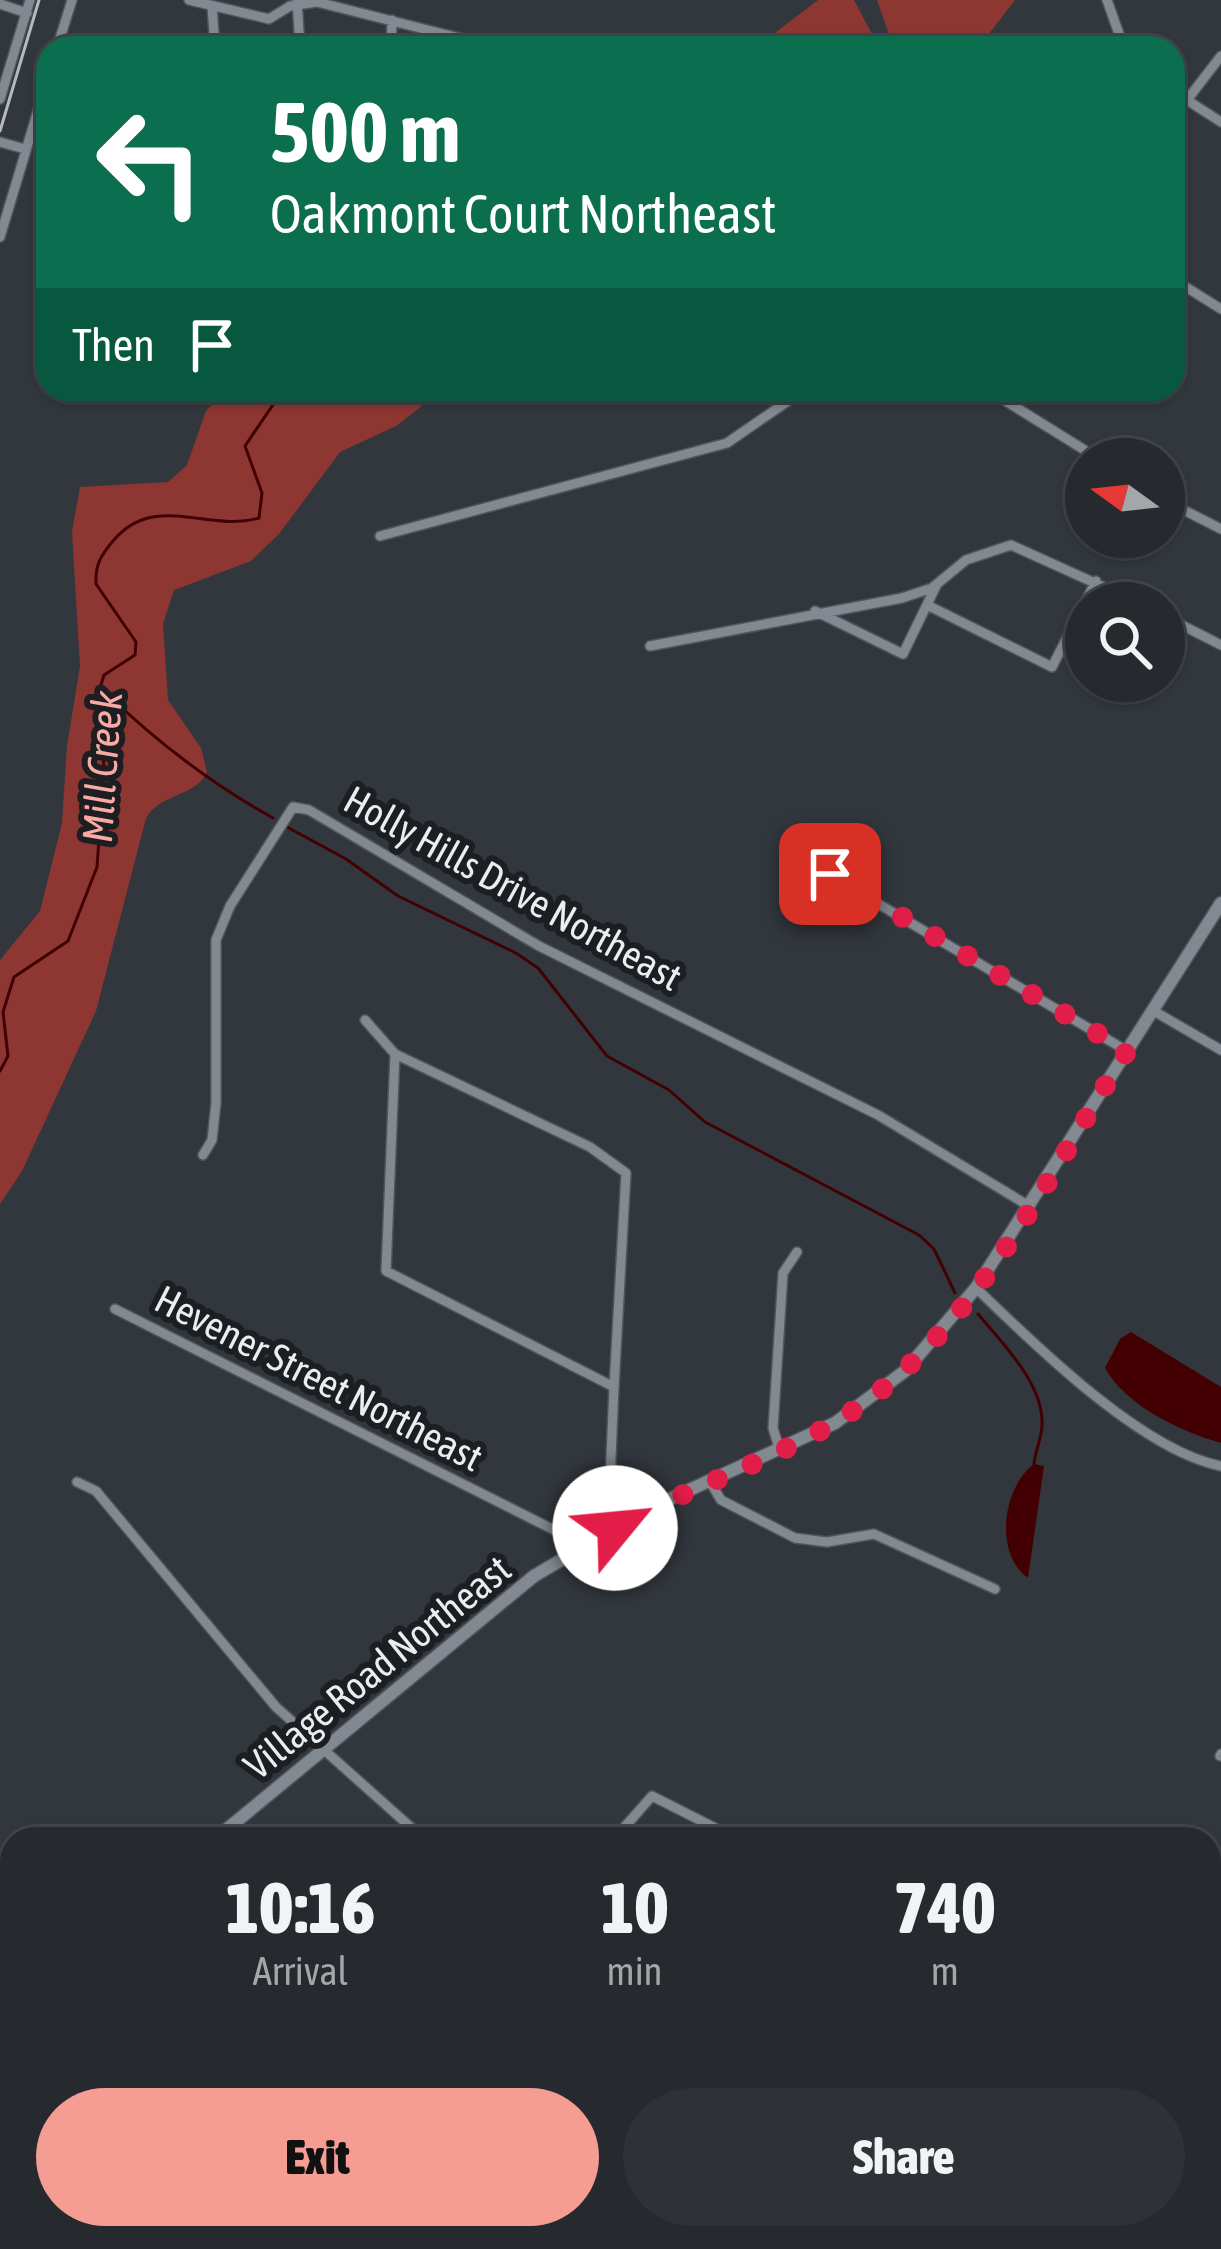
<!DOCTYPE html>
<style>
body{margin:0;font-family:"Asap Condensed",sans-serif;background:#2e3136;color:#f1f3f6;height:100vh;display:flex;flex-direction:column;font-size:45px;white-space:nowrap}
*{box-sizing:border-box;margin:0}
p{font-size:39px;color:#a4a6aa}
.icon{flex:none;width:66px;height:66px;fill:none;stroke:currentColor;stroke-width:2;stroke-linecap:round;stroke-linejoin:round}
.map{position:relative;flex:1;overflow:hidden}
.drawer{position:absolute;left:0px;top:1827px;width:1221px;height:423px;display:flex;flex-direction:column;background:#26292e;border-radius:36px 36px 0 0;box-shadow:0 3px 9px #0004,0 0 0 3px #42454a}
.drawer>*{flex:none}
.top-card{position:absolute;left:36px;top:36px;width:1149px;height:366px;border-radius:36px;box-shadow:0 3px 9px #0004,0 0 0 3px #42454a;background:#0b6e4f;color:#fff;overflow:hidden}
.needle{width:78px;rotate:285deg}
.tools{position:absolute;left:1065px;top:438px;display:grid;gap:24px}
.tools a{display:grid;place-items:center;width:120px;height:120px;border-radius:50%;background:#26292e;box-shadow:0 3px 9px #0004,0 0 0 3px #42454a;font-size:60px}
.pin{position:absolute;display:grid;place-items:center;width:102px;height:102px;color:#fff;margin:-51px;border-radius:24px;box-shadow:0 6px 18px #0006}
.me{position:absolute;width:132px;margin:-66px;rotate:62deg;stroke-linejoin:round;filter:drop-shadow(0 0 9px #0008)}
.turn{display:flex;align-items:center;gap:42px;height:252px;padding:0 36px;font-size:54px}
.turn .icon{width:156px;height:156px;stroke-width:2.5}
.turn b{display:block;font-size:84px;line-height:102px}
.then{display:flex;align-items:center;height:114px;padding:0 36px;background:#0003;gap:24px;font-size:45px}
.eta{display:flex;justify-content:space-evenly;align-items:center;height:204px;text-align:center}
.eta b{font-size:72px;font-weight:800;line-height:84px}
.action{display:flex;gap:24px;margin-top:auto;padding:24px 36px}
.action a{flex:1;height:138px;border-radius:72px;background:#f59c93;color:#111;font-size:48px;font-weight:800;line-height:138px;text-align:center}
.action a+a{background:#2e3136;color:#f1f3f6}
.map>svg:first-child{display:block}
.green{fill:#8e3632}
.water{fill:#430002}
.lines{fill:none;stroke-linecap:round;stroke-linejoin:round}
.stream{stroke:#430002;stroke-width:3}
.minor-casing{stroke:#50555a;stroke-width:12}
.secondary-casing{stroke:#50555a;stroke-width:15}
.motorway-casing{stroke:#50555a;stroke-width:18}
.minor{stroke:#828991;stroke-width:9}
.secondary{stroke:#828991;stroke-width:12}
.motorway{stroke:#5089cf;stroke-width:15}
.rail{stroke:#b6b9bf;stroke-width:3}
.route{stroke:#e11d48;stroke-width:21;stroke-dasharray:0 37.8}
.labels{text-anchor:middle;stroke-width:12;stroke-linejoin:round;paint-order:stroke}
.street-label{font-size:39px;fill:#eaedf2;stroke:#1c1e22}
.water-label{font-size:42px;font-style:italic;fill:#f9aba3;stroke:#1c1e22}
</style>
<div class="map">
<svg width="1221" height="2249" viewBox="0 0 1221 2249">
<rect width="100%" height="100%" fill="#32373e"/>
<!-- green -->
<path class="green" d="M818,0H854L873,36L871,48H851L836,37L819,36L794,48H755Z
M877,0H1015L978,48H894Z
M226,390H442L396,426L340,452L279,534L251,561L174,590L163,624L168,700L201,748L207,772C194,798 162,792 146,818L96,1011L22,1171L0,1204V960L40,911L62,823L67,746L80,666L72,532L80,487L168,482L187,465L206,411Z"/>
<!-- water -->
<path class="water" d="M1131,1332L1221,1387V1443C1180,1431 1126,1406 1105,1368L1120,1339Z
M1034,1464L1044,1466L1028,1578C994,1554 1002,1488 1034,1464Z"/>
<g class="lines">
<!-- stream -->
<path class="stream" d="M102,689C154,740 210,783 273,818
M287,827L346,859L398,896L516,953L538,968L607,1056L669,1090L705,1122L919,1235L934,1249L955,1293
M0,1071L8,1056L3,1012L14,977L68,941L97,867L104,770L100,688L104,675L135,655L136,642L96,584C95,565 101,555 113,541C154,491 208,533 259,518L262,493L245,446L283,390
M978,1314C1002,1343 1044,1384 1042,1425C1042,1438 1035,1451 1034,1464"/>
<defs>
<path id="minor" d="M189,0L269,19L290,6L317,2L499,48
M297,0L300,48
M1107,0L1124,48
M0,4L27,13
M212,6L215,48
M57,48L72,0
M391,48L392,20
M1173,91L1221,122
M0,99L30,0
M1187,100L1221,56
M0,142L25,149
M0,237L48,77
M1173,279L1221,309
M988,390L1099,459
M1164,500L1221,529
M380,536L727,443L804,390
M927,605L1052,667L1096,581
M815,611L903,654L937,584
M1164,616L1221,645
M650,646L902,598L932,588L966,560L1011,545L1139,603
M794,854L1127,1051
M1152,1010L1221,1050
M365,1020L395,1054
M395,1054L590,1147L626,1173L614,1387L386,1271Z
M203,1155L212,1140L216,1103V940L230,906L293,807L309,810L539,946L878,1115L1029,1206
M976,1288C1034,1344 1142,1451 1221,1466
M115,1309L584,1545
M614,1387L609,1503L615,1528
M779,1448L773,1428L783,1273L797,1252
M709,1480L721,1500L795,1538L827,1542L874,1534L995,1589
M77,1482L96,1491L276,1707L424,1839
M1220,1756L1221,1754
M614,1839L652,1796L737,1839"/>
<path id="secondary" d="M215,1839L534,1576L648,1509L835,1423L905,1371L976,1288L1221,903
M0,2020L12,2010"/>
<path id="motorway" d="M1209,2215L1221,2207
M1156,2249L1173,2238"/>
</defs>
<!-- minor casing -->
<use href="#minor" class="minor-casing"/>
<!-- secondary casing -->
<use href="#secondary" class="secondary-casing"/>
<!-- motorway casing -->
<use href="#motorway" class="motorway-casing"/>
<!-- minor -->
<use href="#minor" class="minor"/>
<!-- secondary -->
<use href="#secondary" class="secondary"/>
<!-- motorway -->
<use href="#motorway" class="motorway"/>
<!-- rail -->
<path class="rail" d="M0,131L39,0"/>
</g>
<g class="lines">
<!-- route -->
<path class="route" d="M615,1528C685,1489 772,1461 837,1421C973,1338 1044,1181 1127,1051L830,874"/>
</g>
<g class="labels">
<!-- street labels -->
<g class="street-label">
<text transform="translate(513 888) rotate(29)" y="14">Holly Hills Drive Northeast</text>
<text transform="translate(319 1378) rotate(27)" y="14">Hevener Street Northeast</text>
<text transform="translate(377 1667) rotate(-39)" y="14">Village Road Northeast</text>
</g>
<!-- water labels -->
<g class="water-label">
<text transform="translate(102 767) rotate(-86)" y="15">Mill Creek</text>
</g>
</g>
</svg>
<div class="tools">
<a><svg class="needle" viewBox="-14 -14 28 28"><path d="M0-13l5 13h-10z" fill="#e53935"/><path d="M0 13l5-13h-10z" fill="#a4a6aa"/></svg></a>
<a><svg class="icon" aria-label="search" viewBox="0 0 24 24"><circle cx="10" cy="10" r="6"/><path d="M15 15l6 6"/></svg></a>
</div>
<div class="pin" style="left:830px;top:874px;background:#d93025"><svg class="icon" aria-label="arrive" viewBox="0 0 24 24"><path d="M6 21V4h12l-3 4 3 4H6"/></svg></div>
<svg class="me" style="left:615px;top:1528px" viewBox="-20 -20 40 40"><circle r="19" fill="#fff"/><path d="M0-13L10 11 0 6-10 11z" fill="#e11d48"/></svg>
<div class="top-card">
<div class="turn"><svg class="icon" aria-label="left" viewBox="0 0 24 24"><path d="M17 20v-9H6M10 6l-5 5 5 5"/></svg><div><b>500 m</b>Oakmont Court Northeast</div></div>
<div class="then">Then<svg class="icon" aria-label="arrive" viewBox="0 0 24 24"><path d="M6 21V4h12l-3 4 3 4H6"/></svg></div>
</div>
<section class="drawer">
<div class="eta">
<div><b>10:16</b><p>Arrival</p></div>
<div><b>10</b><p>min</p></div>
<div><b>740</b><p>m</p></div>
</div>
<div class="action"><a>Exit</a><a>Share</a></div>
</section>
</div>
